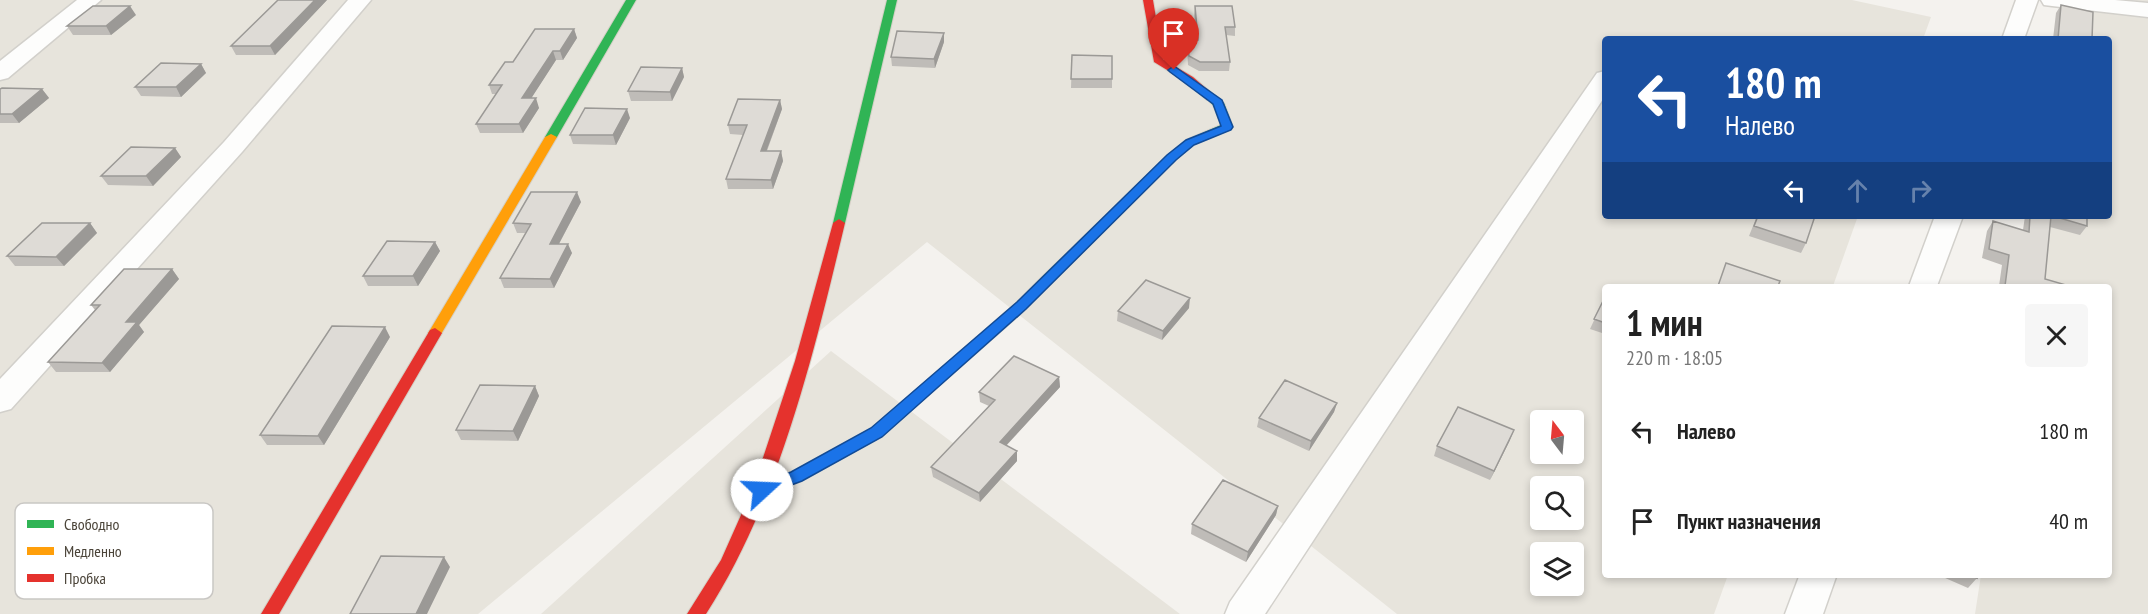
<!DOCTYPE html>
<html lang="ru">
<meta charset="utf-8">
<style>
body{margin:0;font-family:"PT Sans Narrow",sans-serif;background:#f6f6f6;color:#222;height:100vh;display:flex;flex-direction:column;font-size:22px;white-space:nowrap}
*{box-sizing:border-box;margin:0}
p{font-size:20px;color:#767676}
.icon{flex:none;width:33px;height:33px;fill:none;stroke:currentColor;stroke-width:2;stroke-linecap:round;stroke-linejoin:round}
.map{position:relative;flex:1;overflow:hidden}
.drawer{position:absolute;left:1602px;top:284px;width:510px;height:294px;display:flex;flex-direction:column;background:#fff;border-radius:6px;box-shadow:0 3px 9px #0003}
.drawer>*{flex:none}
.top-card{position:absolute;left:1602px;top:36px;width:510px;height:183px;border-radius:6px;box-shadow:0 3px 9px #0003;background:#1a4fa0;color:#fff;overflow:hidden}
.needle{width:39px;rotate:344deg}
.controls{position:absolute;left:1530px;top:410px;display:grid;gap:12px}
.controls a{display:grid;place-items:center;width:54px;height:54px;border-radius:6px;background:#fff;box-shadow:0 3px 9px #0003;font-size:30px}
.pin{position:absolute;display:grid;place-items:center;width:51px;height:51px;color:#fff;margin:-62px -26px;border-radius:50% 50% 50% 0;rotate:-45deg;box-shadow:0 0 6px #0007}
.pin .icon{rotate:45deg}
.me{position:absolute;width:66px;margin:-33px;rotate:70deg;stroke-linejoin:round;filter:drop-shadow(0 0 4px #0008)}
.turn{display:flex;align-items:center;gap:21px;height:126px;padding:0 24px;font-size:27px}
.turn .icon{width:78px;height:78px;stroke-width:2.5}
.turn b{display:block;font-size:42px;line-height:51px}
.lanes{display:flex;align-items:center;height:57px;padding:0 24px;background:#0003;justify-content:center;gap:30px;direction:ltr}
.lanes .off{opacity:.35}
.round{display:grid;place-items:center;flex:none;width:63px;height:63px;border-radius:6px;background:#f6f6f6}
.headline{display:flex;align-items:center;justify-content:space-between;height:102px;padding:0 24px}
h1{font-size:36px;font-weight:700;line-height:45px}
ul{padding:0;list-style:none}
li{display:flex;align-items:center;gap:18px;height:90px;padding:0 24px}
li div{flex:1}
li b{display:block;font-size:22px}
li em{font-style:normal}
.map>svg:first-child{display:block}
.residential{fill:#e7e4dc;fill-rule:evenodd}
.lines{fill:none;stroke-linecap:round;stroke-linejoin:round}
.street-casing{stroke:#d2d0cb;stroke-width:3}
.fast-casing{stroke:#d3cfc5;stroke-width:2}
.slow-casing{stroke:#d3cfc5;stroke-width:2}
.jam-casing{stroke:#d3cfc5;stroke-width:2}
.street{fill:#fdfdfc;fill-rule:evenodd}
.fast{fill:#30b455;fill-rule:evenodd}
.slow{fill:#ff9f0a;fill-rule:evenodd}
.jam{fill:#e5322d;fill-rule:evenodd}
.wall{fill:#bfbcb8}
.shaded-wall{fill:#9b9996}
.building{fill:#dedbd6;stroke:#9b9996;stroke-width:1.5}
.route{fill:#1a73e8;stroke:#114b97;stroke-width:1.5}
.key{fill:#fff;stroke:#c9c7c4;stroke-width:1.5}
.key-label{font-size:16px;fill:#4b4439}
</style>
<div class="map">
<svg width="2148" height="614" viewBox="0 0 2148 614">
<rect width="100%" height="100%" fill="#f4f2ee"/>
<!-- residential -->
<path class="residential" d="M0,0H1852L1931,17L1923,39H1605V216H1858L1833,286H1605V574L1728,575L1714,614H1397L927,242L478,614H0ZM1540,420H1574V453H1540ZM1540,486H1574V519H1540ZM1540,552H1574V585H1540Z
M2064,0H2148V614H1975L1981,575L2109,574V286H2023L2033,216H2109V39H2059Z
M831,351L1180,614H541Z"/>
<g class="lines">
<defs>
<path id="street" d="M77,0H101L8,78L0,80V61Z
M348,0H371L242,152L11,409L0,412V379L224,142Z
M2016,0H2038L2024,39H2002Z
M2041,0H2115L2148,3V17L2052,6L2044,5Z
M1605,71V96L1265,614H1225L1230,602L1597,73Z
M1935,216H1963L1937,286H1909Z
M1800,574H1837L1823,614H1785Z"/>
<path id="fast" d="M626,0H636L557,137L555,139H547L545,137Z
M887,0H897L845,223L839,227L833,223Z
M1211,95L1224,103L1233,127L1231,129L1194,144L1175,160L1052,283H1042L1040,280L1042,277L1167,156L1186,140L1221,125L1213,105L1206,98Z"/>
<path id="slow" d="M551,134L557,137L440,336H430L428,333L430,330L545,137Z
M1047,276L1052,277L1054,280L1052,283L1026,309L882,436L802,481L762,496L756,494L754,490L756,486L790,473L872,428L1016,303L1042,277Z"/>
<path id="jam" d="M1143,0H1153L1163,59L1193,77L1215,96V100H1207L1185,81L1154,62Z
M839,219L845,223C814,353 779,501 706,614H687L721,560L753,488L795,361L833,223Z
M435,328L442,333L279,614H261L430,330Z"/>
</defs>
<!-- street casing -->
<use href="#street" class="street-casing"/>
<!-- fast casing -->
<use href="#fast" class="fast-casing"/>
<!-- slow casing -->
<use href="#slow" class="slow-casing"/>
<!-- jam casing -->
<use href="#jam" class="jam-casing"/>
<!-- street -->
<use href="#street" class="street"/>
<!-- fast -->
<use href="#fast" class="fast"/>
<!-- slow -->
<use href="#slow" class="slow"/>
<!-- jam -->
<use href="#jam" class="jam"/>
</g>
<!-- wall -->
<path class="wall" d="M278,0H327L275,55H236L231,46Z
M2061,5L2092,39H2053L2056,13Z
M1195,6L1235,27V36L1226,35L1230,62L1229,71H1199L1188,65L1187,48V40H1197L1194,15Z
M136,15L111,35H73L67,26Z
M574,29L577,38L563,60H556L531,98L539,108L523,133H480L476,124L496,94H492L489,85Z
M944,42L935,68L892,66L891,57Z
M1072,55L1112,56V88H1071Z
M201,64L206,73L181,97L141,96L135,87Z
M682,68L684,77L672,101H631L628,91Z
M0,89H42L49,98L19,123H0Z
M780,100L782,109L767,151H781L783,161L773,189H728L726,179L743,135L730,134L728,125Z
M630,118L616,145L573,144L570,135Z
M175,148L181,157L153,186L108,185L101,176Z
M581,202L559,244L572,253L554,288H504L500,278L525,233H517L513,223Z
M1757,216H1815L1806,243L1801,253L1749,236Z
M2025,216H2087V226L2080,235L2050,227L2045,279L2066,286H1999L2002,265L1982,258L1987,231L1993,221L2023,230Z
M90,223L97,233L64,266H15L7,256Z
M435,242L440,251L418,286H368L363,276Z
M172,269L179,279L139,325L144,332L110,372H56L48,362L95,310L91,305Z
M1605,297V334L1590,329Z
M1189,308L1162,340L1117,321L1118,311Z
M390,337L324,445H267L260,435Z
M1059,377L1060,387L1006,446L1017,451V461L980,502L933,477L931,467L989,406L980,402L979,392Z
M535,386L539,396L518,441L461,440L456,430Z
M1337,403L1334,412L1309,451L1257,427L1259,418Z
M1510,440L1490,480L1434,456L1437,446Z
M1278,506L1276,515L1246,562L1191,534L1192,524Z
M1936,574H1977V578L1968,588Z"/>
<!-- shaded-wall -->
<path class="shaded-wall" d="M315,0H327L275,55L270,46Z
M130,6L136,15L111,35L106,26Z
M574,29L577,38L563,60L560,51Z
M944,33V42L935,68L934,59Z
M553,51L556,60L525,108L522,98Z
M201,64L206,73L181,97L176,87Z
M682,68L684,77L672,101L670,92Z
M42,89L49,98L19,123L12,114Z
M536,98L539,108L523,133L519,124Z
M780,100L782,109L763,160L761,151Z
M627,109L630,118L616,145L613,135Z
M175,148L181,157L153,186L146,176Z
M781,151L783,161L773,189L771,180Z
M577,192L581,202L554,253L550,244Z
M90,223L97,233L64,266L56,257Z
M435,242L440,251L418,286L413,276Z
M568,244L572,253L554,288L550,279Z
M172,269L179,279L139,325L144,332L110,372L102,363L126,322Z
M1190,298L1189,308L1162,340L1163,331Z
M385,327L390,337L324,445L318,436Z
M1059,377L1060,387L1000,452V442Z
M535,386L539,396L518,441L513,431Z
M1337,403L1334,412L1309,451L1311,441Z
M1514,430L1510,440L1490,480L1494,471Z
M1017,451V461L980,502L979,493Z
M1278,506L1276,515L1246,562L1248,552Z
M444,557L450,567L427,614H416Z"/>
<!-- building -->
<path class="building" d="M278,0H315L270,46H231Z
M2061,5L2093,12L2092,39H2058Z
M93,6H130L106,26H67Z
M1195,6H1232L1235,27H1225L1230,62H1200L1189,56L1187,40H1198Z
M535,29H574L560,51H553L522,98H536L519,124H476L502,85H489L505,62H513Z
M897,31L944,33L934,59L891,57Z
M1072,55L1112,56V79H1071Z
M161,63L201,64L176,87H135Z
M641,67L682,68L670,92L628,91Z
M2,88L42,89L12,114H0V89Z
M738,99L780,100L761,151H781L771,180L726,179L747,125H728Z
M585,108L627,109L613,135H570Z
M131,147L175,148L146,176H101Z
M531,192H577L550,244H568L550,279L500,278L531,224L513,223Z
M1758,216H1815L1806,243L1754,226Z
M2030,216H2051L2045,279L2066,285V286H2005L2009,255L1989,249L1993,221L2029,232Z
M2053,216H2087V226Z
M42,223H90L56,257L7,256Z
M387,241L435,242L413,276H363Z
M1726,263L1780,281L1778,286H1718Z
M124,269H172L126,322H137L102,363L48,362L100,305H91Z
M1146,280L1190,298L1163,331L1118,311Z
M1605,297V323L1594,319Z
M332,326L385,327L318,436L260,435Z
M1014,356L1059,377L1000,442L1017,451L979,493L931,467L995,400L979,392Z
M1285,380L1337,403L1311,441L1259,418Z
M480,385L535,386L513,431L456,430Z
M1458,407L1514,430L1494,471L1437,446Z
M1223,480L1278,506L1248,552L1192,524Z
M381,556L444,557L416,614H350Z
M1968,574H1977V578Z"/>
<!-- route -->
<path class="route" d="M1174,66L1222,100L1233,127L1231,130L1194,145L1176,160L1026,309L882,437L802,481L762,496L756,494L754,490L756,485L791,472L871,428L1017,302L1167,155L1186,140L1221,126L1213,104L1170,72L1168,70Z"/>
<!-- legend -->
<rect x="15" y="503" width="198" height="96" rx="9" class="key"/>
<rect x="27" y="520" width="27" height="8" fill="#30b455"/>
<rect x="27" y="547" width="27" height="8" fill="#ff9f0a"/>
<rect x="27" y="574" width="27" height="8" fill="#e5322d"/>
<g class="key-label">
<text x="64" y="530">Свободно</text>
<text x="64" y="557">Медленно</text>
<text x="64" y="584">Пробка</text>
</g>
</svg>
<div class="controls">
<a><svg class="needle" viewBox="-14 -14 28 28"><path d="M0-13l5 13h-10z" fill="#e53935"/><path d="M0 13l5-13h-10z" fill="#767676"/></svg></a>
<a><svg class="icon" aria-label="search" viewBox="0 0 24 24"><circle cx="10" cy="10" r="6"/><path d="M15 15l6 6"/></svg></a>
<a><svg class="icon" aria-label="layers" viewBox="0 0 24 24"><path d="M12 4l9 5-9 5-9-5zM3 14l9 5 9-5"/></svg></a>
</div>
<div class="pin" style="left:1174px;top:70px;background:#d93025"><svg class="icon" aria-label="arrive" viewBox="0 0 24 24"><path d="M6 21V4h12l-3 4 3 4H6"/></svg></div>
<svg class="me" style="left:762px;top:490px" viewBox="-20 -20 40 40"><circle r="19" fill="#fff"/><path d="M0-13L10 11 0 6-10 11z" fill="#1a73e8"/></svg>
<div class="top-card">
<div class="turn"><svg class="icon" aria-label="left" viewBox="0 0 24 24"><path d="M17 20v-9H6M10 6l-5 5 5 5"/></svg><div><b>180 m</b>Налево</div></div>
<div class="lanes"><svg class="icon" aria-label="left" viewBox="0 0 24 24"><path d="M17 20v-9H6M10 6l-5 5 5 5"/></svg><svg class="icon off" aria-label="ahead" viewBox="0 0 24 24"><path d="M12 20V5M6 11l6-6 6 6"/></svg><svg class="icon off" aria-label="right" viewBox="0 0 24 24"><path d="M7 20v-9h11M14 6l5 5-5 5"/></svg></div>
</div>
<section class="drawer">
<div class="headline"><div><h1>1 мин</h1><p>220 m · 18:05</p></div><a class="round"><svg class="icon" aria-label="close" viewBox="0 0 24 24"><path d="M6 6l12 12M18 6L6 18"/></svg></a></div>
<ul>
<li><svg class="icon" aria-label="left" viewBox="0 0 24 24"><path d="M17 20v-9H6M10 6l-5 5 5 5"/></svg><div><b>Налево</b></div><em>180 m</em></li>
<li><svg class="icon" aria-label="arrive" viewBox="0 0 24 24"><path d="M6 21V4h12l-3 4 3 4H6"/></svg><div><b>Пункт назначения</b></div><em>40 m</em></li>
</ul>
</section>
</div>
